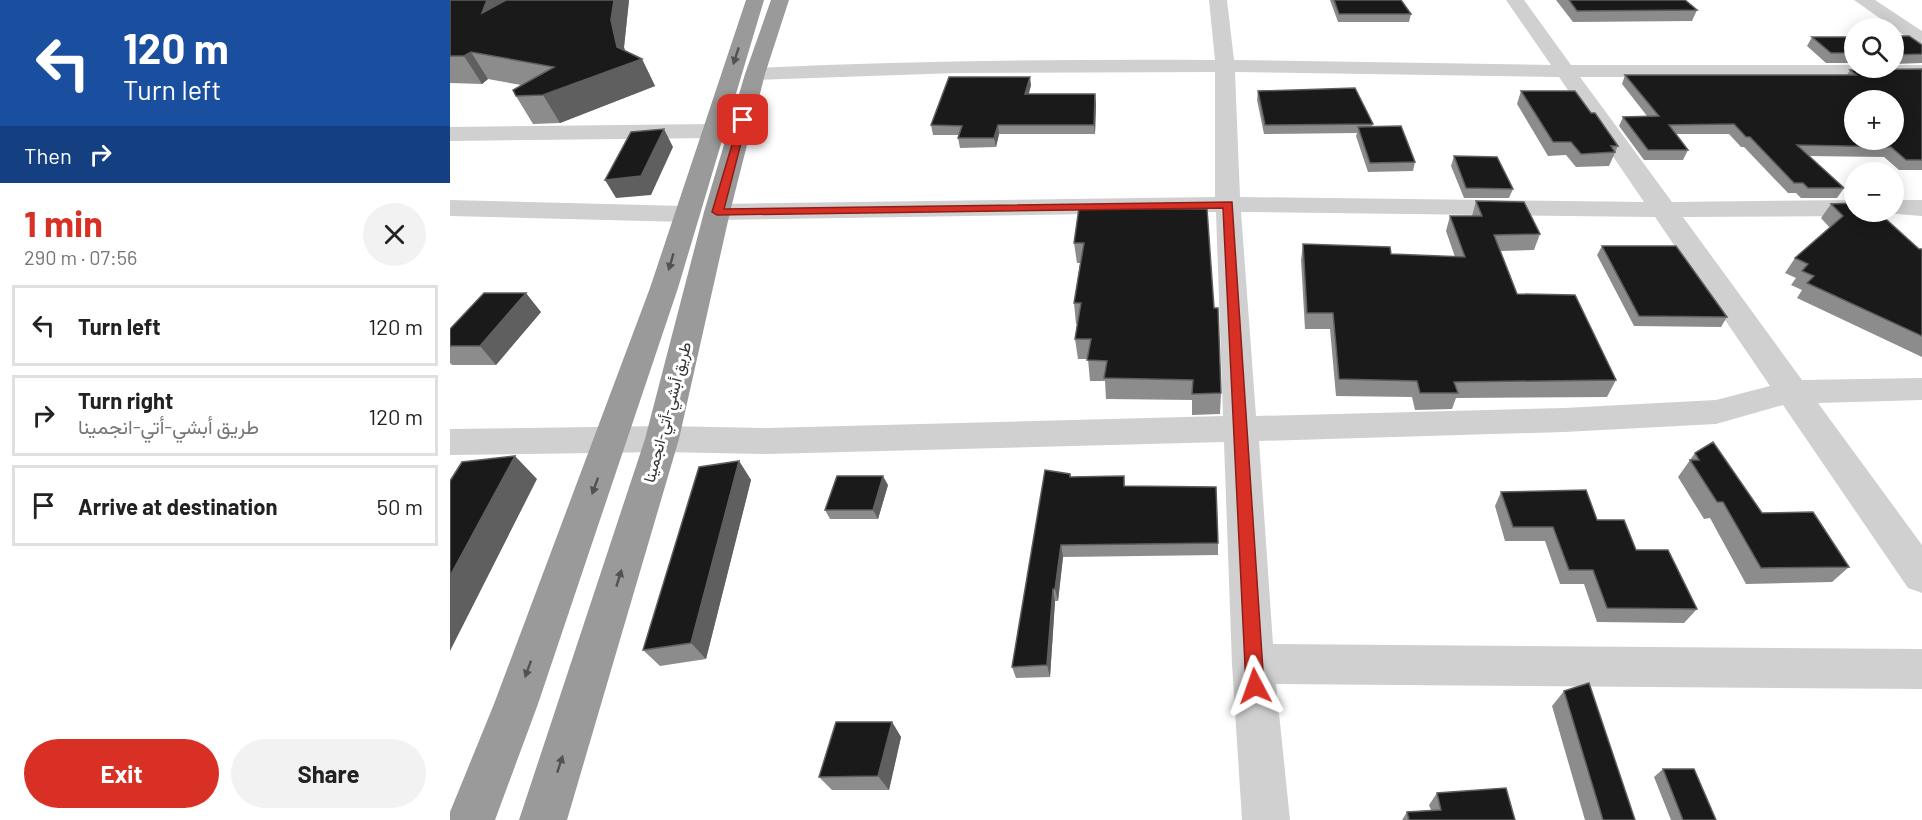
<!DOCTYPE html>
<meta charset="utf-8">
<style>
body{margin:0;font-family:Barlow,Vazirmatn,sans-serif;background:#f2f2f2;color:#222;height:100vh;display:flex;flex-direction:column;font-size:22px;white-space:nowrap}
*{box-sizing:border-box;margin:0}
p{font-size:20px;color:#767676}
.icon{flex:none;width:33px;height:33px;fill:none;stroke:currentColor;stroke-width:2;stroke-linecap:round;stroke-linejoin:round}
.map{position:relative;flex:1;overflow:hidden}
.panel{display:flex;flex-direction:column;background:#fff;width:450px}
.panel>*{flex:none}
.hud{background:#1a4fa0;color:#fff;overflow:hidden}
.fabs{position:absolute;left:1394px;top:18px;display:grid;gap:12px}
.fabs a{display:grid;place-items:center;width:60px;height:60px;border-radius:50%;background:#fff;box-shadow:0 3px 15px #0003;font-size:30px}
.pin{position:absolute;display:grid;place-items:center;width:51px;height:51px;color:#fff;margin:-26px;border-radius:12px;box-shadow:0 3px 9px #0006}
.me{position:absolute;width:66px;margin:-33px;rotate:356deg;stroke-linejoin:round;filter:drop-shadow(0 0 4px #0008)}
.turn{display:flex;align-items:center;gap:21px;height:126px;padding:0 24px;font-size:27px}
.turn .icon{width:78px;height:78px;stroke-width:2.5}
.turn b{display:block;font-size:42px;line-height:51px}
.then{display:flex;align-items:center;height:57px;padding:0 24px;background:#0003;gap:12px;font-size:22px}
.round{display:grid;place-items:center;flex:none;width:63px;height:63px;border-radius:32px;background:#f2f2f2}
.head{display:flex;align-items:center;justify-content:space-between;height:102px;padding:0 24px}
h1{font-size:36px;font-weight:700;line-height:45px;color:#d93025}
.action{display:flex;gap:12px;margin-top:auto;padding:12px 24px}
.action a{flex:1;height:69px;border-radius:36px;background:#d93025;color:#fff;font-size:24px;font-weight:700;line-height:69px;text-align:center}
.action a+a{background:#f2f2f2;color:#222}
ul{padding:0;list-style:none}
li{display:flex;align-items:center;gap:18px;height:81px;margin:0 12px 9px;padding:0 12px;border:3px solid #e0e0e0;border-radius:0px}
li div{flex:1}
li b{display:block;font-size:22px}
li em{font-style:normal}
main{display:flex;flex:1;min-height:0}
.map>svg:first-child{display:block}
.lines{fill:none;stroke-linecap:round;stroke-linejoin:round}
.street{fill:#d0d0d0;fill-rule:evenodd}
.highway{fill:#9a9a9a;fill-rule:evenodd}
.wall{fill:#8c8c8c}
.shaded-wall{fill:#5f5f5f}
.building{fill:#1a1a1a;stroke:#5f5f5f;stroke-width:1.5;fill-rule:evenodd}
.oneway{fill:#525252}
.route{fill:#d93025;stroke:#8d1f18;stroke-width:1.5}
.labels{text-anchor:middle;stroke-width:6;stroke-linejoin:round;paint-order:stroke}
.street-label{font-size:16px;fill:#333;stroke:#fff}
</style>
<main>
<section class="panel">
<div class="hud">
<div class="turn"><svg class="icon" aria-label="left" viewBox="0 0 24 24"><path d="M17 20v-9H6M10 6l-5 5 5 5"/></svg><div><b>120 m</b>Turn left</div></div>
<div class="then">Then<svg class="icon" aria-label="right" viewBox="0 0 24 24"><path d="M7 20v-9h11M14 6l5 5-5 5"/></svg></div>
</div>
<div class="head"><div><h1>1 min</h1><p>290 m · 07:56</p></div><a class="round"><svg class="icon" aria-label="close" viewBox="0 0 24 24"><path d="M6 6l12 12M18 6L6 18"/></svg></a></div>
<ul>
<li><svg class="icon" aria-label="left" viewBox="0 0 24 24"><path d="M17 20v-9H6M10 6l-5 5 5 5"/></svg><div><b>Turn left</b></div><em>120 m</em></li>
<li><svg class="icon" aria-label="right" viewBox="0 0 24 24"><path d="M7 20v-9h11M14 6l5 5-5 5"/></svg><div><b>Turn right</b><p>طريق أبشي-أتي-انجمينا</p></div><em>120 m</em></li>
<li><svg class="icon" aria-label="arrive" viewBox="0 0 24 24"><path d="M6 21V4h12l-3 4 3 4H6"/></svg><div><b>Arrive at destination</b></div><em>50 m</em></li>
</ul>
<div class="action"><a>Exit</a><a>Share</a></div>
</section>
<div class="map">
<svg width="1472" height="820" viewBox="0 0 1472 820">
<rect width="100%" height="100%" fill="#fff"/>
<g class="lines">
<!-- street -->
<path class="street" d="M759,0H777L784,60L1101,65L1056,0H1074L1121,65H1404V68H1443V65H1472V77H1130L1222,202L1404,200V212H1414L1404,216L1233,217L1352,380L1472,378V400L1368,403L1472,545V593L1458,588L1333,405L1266,424L1114,432L809,441L823,644L1472,649V689L826,684L840,820H792L782,664L774,442L317,454L212,452L0,455V429L212,426L317,428L773,416L766,212L267,220L258,217L254,212L258,207L267,204L765,197V72L506,73L305,80L298,78L295,74L298,70L305,68C458,61 611,59 765,60ZM785,72L1109,77L1194,202L790,197ZM791,212L1205,217L1320,386L1266,400L1114,408L806,416Z
M1404,0H1425L1472,31V45L1465,43Z
M262,124L270,126L273,131L270,136L262,138L0,141V127Z
M0,200L235,206L244,209L248,214L244,219L235,222L0,216Z
M1443,200H1472V216L1434,213L1433,212H1443Z"/>
<!-- highway -->
<path class="highway" d="M296,0H314L228,288L88,704L45,820H0V812L44,704L200,288Z
M321,0H339L315,74L280,212L229,439L117,820H69L195,439L254,212L295,74Z"/>
</g>
<!-- wall -->
<path class="wall" d="M0,0H179L174,47L175,51L192,59L205,86L110,123L83,124L66,96L71,85L38,79L32,84L0,83Z
M880,0H951L961,14L959,22H888Z
M1106,0H1235L1247,10L1242,21L1123,22Z
M1443,36L1472,45V63L1443,64Z
M1362,37H1404V63H1376L1357,46Z
M1472,69V170H1449L1434,157L1358,156L1394,188L1387,198H1351L1346,193H1338L1294,147H1291L1279,134H1226L1238,150L1233,160H1194L1169,126L1173,117L1197,116L1172,84L1175,75H1397L1400,70Z
M581,85L579,94L646,103L645,134H549L546,147L510,148L508,138L509,135H483L481,125Z
M808,91L923,124L922,126L965,162L963,171L918,172L906,136L907,133L814,134L807,100Z
M1071,91L1141,113L1168,146L1159,166L1126,167L1116,155L1098,156L1067,104Z
M1004,156L1063,189L1059,198H1014L1001,166Z
M1026,201L1090,234L1084,250L1050,251L1067,294L1166,380L1157,397L1006,398L1002,409L965,410L962,397L886,396L880,329H855L851,260L853,244L941,254L1005,257L996,231L1000,216H1022Z
M1381,204L1469,249H1472V357L1347,298L1352,290L1341,285L1346,278L1335,273L1345,258L1380,228L1371,218Z
M629,208L771,393L770,414L742,415V400L656,399L655,381H640L638,359H628L625,339L627,324H626L624,303L630,263H627L624,243Z
M1152,246L1277,317L1271,327L1184,326L1147,255Z
M91,312L46,365H2L0,363V329Z
M1245,453L1312,513L1399,567L1382,582L1296,584L1260,518L1254,519L1228,477Z
M289,461L301,480L256,659L210,666L193,650Z
M620,474L621,477L674,476L675,486L768,543V555L613,557L608,601H605L600,677L566,678L562,667Z
M438,485L428,519H380L375,510Z
M1051,492L1147,520L1186,550L1247,609L1234,623L1147,622L1134,584H1110L1095,541H1055L1045,506Z
M1114,691L1185,820H1135L1102,706Z
M442,722L451,737L439,790H382L369,777Z
M1213,769L1266,820H1221L1204,777Z
M987,793L1065,820H952L957,812L981,810L979,805Z"/>
<!-- shaded-wall -->
<path class="shaded-wall" d="M37,0H58L32,13Z
M164,0H179L174,47L178,64L192,59L205,86L110,123L93,95L167,47L161,20Z
M21,52L38,79L32,84L14,56Z
M580,77L581,85L576,102L575,94Z
M645,94L646,103L645,134L644,125Z
M548,125L549,134L546,147L544,138Z
M214,129L223,147L201,195L166,198L155,180Z
M76,293L91,312L46,365L30,346Z
M65,456L87,479L0,651V576Z
M289,461L301,480L256,659L241,643Z
M433,476L438,485L428,519L423,510Z
M611,545L613,557L608,601L605,589Z
M603,589L605,601L600,677L597,665Z
M442,722L451,737L439,790L428,776Z"/>
<!-- building -->
<path class="building" d="M0,0H37L32,13L56,0H164L161,20L167,47L192,59L93,95L66,96L63,90L104,67L21,52L14,56H0Z
M884,0H951L961,14H889Z
M1119,0H1235L1247,10L1127,11Z
M1443,36H1459L1472,45V54L1443,55Z
M1362,37H1404V53H1381Z
M1472,69V160H1456L1441,147L1347,145L1394,188H1358L1353,183H1344L1300,137H1296L1284,124L1219,125L1238,150H1198L1173,117L1209,116L1175,75H1406L1400,70ZM1404,100H1443V140H1404Z
M499,77H580L575,94H645L644,125H548L544,138H508L512,126L481,125Z
M905,88L923,124L815,125L808,91Z
M1071,91H1125L1141,113H1145L1168,146H1161L1165,152L1131,154L1121,142H1103Z
M951,126L965,162L920,163L908,127Z
M214,129L191,176L155,180L181,132Z
M1004,156L1047,157L1063,189L1016,188Z
M1026,201L1074,202L1090,234L1044,235L1067,294L1125,295L1166,380L1004,382L1008,393H970L967,381L889,379L883,313H857L853,244L940,247L941,254L1015,257L1000,216H1032Z
M1404,203V212H1428L1469,249H1472V336L1357,283L1364,276L1352,271L1358,264L1345,258L1393,216L1381,204Z
M629,208L757,209L764,308H768L771,393L742,394L743,380L654,378L657,361L637,360L641,339H625L631,303H624L634,243H624Z
M1152,246H1226L1277,317L1189,316Z
M34,293H76L30,346H0V329Z
M1263,442L1312,513L1363,512L1399,567L1311,568L1273,502H1267L1240,460H1249L1245,453Z
M65,456L0,576V481L12,462Z
M289,461L241,643L193,650L249,467Z
M595,470L620,474V477L674,476V486L766,487L768,543L611,545L605,589H603L597,665L562,667Z
M387,476H433L423,510H375Z
M1136,490L1147,520H1174L1186,550H1218L1247,609L1157,608L1143,570H1119L1103,527H1063L1051,492Z
M1139,683L1185,820H1153L1114,691Z
M386,722H442L428,776L369,777Z
M1213,769H1244L1266,820H1233Z
M1056,788L1065,820H959L957,812L991,810L987,793Z"/>
<!-- one-way arrows -->
<defs><path id="oneway-solid" d="M-6-.8H1V-3.2L6.5 0L1 3.2V.8H-6Z" transform="scale(1.5)"/></defs>
<g class="oneway">
<use href="#oneway-solid" transform="translate(286 56) rotate(108)"/>
<use href="#oneway-solid" transform="translate(221 262) rotate(106)"/>
<use href="#oneway-solid" transform="translate(145 486) rotate(110)"/>
<use href="#oneway-solid" transform="translate(169 578) rotate(-73)"/>
<use href="#oneway-solid" transform="translate(78 669) rotate(110)"/>
<use href="#oneway-solid" transform="translate(110 764) rotate(-72)"/>
</g>
<!-- route -->
<path class="route" d="M290,118L297,120L274,209L782,202L814,686L812,692L805,695L799,692L796,686L773,208L267,215L262,212Z"/>
<g class="labels">
<!-- street labels -->
<g class="street-label">
<text transform="translate(217 412) rotate(-75)" y="6">طريق أبشي-أتي-انجمينا</text>
</g>
</g>
</svg>
<div class="fabs">
<a><svg class="icon" aria-label="search" viewBox="0 0 24 24"><circle cx="10" cy="10" r="6"/><path d="M15 15l6 6"/></svg></a>
<a>+</a>
<a>−</a>
</div>
<div class="pin" style="left:293px;top:120px;background:#d93025"><svg class="icon" aria-label="arrive" viewBox="0 0 24 24"><path d="M6 21V4h12l-3 4 3 4H6"/></svg></div>
<svg class="me" style="left:805px;top:686px" viewBox="-20 -20 40 40"><path d="M0-17L14 15 0 8-14 15z" fill="#d93025" stroke="#fff" stroke-width="4"/></svg>
</div>
</main>
